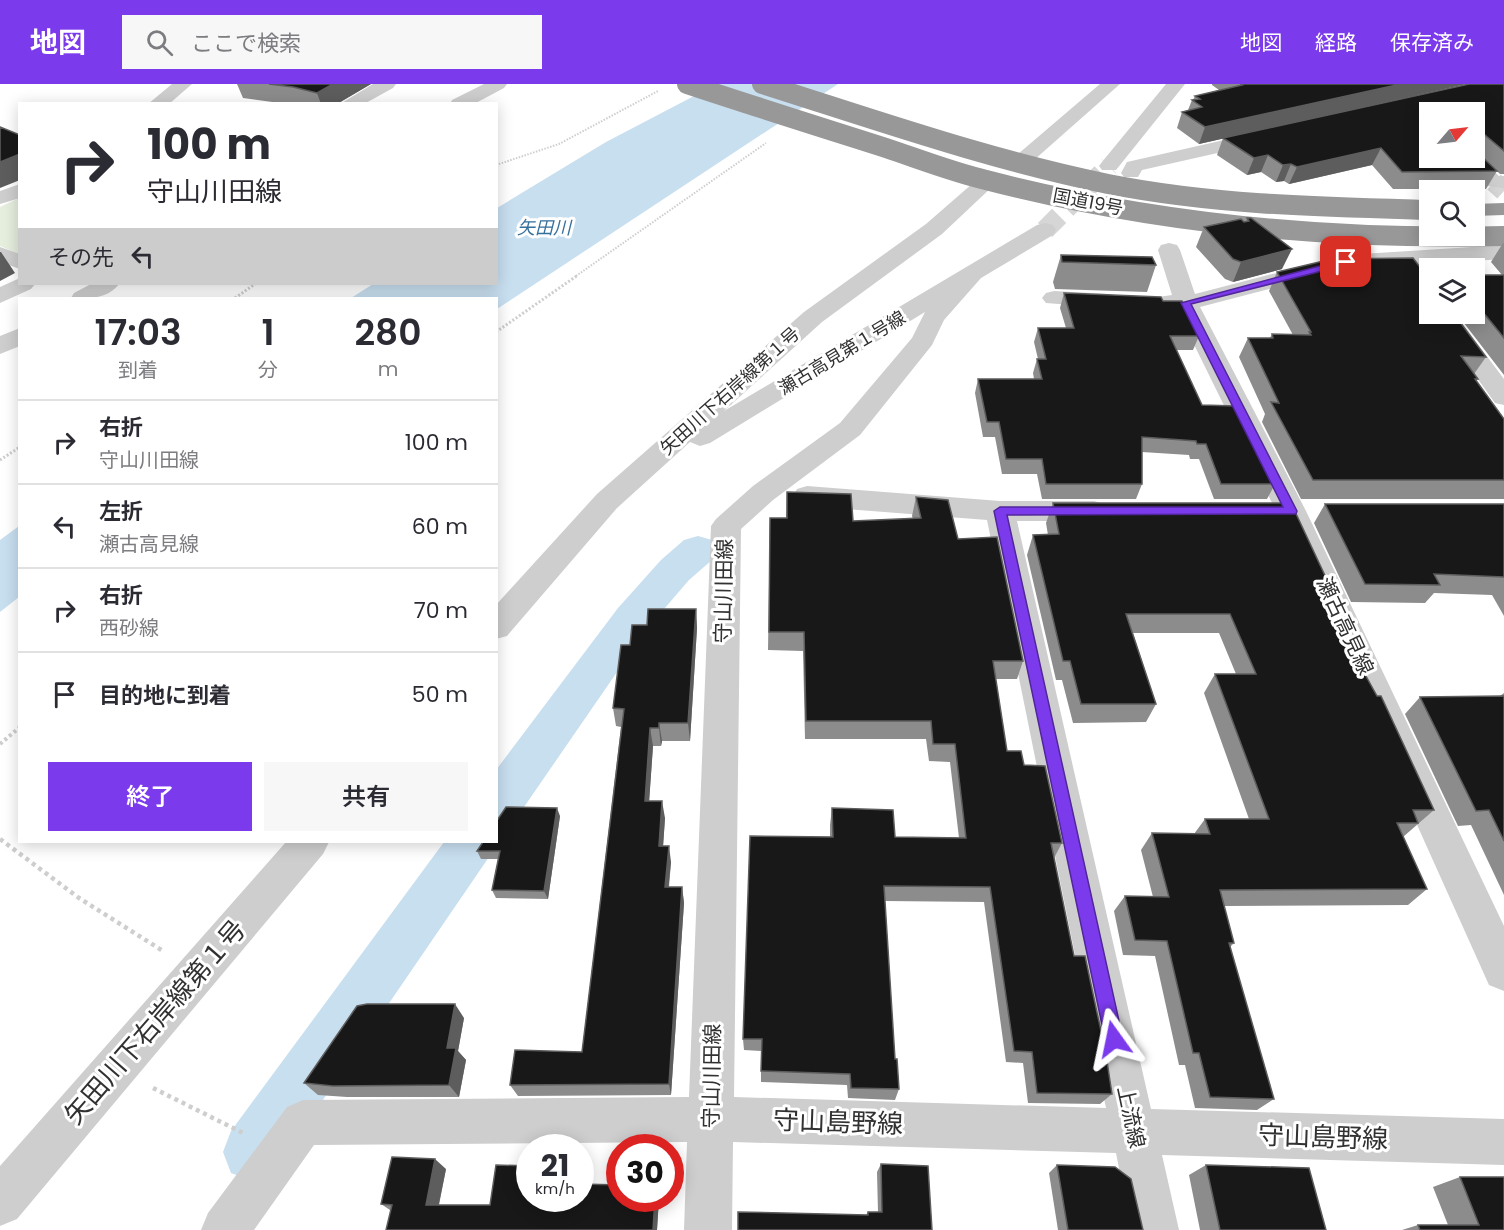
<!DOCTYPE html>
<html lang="ja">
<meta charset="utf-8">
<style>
body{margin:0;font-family:Poppins,"Noto Sans JP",sans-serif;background:#f7f7f7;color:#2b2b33;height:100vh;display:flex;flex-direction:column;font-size:22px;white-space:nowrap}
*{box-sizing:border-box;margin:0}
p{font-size:20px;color:#7c7c81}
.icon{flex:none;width:33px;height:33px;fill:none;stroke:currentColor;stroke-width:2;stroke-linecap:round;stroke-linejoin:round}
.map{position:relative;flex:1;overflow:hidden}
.sheet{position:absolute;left:18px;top:213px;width:480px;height:546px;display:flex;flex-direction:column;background:#fff;border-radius:0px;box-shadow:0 3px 15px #0003}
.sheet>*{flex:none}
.banner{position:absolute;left:18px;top:18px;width:480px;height:183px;border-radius:0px;box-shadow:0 3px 15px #0003;background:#fff;color:#2b2b33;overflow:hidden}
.needle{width:39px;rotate:62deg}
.buttons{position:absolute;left:1419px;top:18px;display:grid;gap:12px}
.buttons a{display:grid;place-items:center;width:66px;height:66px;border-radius:0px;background:#fff;box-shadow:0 3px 15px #0003;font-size:30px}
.speed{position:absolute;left:516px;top:1050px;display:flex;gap:12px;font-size:30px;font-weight:700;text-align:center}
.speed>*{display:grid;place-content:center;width:78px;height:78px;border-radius:50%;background:#fff;box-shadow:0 3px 15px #0003;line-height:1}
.speed small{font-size:15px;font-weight:400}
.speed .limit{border:9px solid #d22;background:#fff;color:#111}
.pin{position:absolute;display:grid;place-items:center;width:51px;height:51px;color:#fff;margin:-26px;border-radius:12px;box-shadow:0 3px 9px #0006}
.me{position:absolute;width:66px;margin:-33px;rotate:348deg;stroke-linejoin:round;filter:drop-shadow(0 0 4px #0008)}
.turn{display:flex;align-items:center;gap:21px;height:126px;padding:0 30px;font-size:27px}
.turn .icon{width:78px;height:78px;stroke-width:2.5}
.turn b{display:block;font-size:42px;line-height:51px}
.then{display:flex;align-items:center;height:57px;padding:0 30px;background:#0003;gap:12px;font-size:22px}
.eta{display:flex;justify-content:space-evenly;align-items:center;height:102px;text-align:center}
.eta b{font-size:36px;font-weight:600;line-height:42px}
.button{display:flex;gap:12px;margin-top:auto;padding:12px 30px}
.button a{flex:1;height:69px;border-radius:0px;background:#7c3aed;color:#fff;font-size:24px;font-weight:600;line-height:69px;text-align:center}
.button a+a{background:#f7f7f7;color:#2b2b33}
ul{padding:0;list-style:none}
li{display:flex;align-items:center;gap:18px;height:84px;padding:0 30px;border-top:2px solid #e1e1e2}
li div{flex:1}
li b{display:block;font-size:22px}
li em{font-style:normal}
header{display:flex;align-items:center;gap:36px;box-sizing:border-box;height:84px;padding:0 30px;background:#7c3aed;color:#fff}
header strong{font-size:28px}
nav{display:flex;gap:33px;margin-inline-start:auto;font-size:21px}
.search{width:420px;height:54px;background:#f7f7f7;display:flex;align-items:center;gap:15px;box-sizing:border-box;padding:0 21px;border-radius:0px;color:#7c7c81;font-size:22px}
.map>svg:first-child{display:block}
.green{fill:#e6efde}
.water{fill:#c8dff0}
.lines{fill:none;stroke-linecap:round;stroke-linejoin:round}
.canal{fill:#c8dff0;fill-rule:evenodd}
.minor-tunnel{stroke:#d6d6d6;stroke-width:20;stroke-dasharray:20 10;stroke-linecap:butt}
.path-far3{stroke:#cecece;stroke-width:2;stroke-dasharray:1.5 1.5;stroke-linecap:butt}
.path-far2{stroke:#cecece;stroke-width:3;stroke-dasharray:2 2;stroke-linecap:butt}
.path-far1{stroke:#cecece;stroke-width:4;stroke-dasharray:3 3;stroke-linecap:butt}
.path{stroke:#cecece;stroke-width:4.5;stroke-dasharray:4 4;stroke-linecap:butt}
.minor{fill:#cecece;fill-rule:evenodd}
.highway{fill:#989898;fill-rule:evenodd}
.highway-bridge{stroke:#989898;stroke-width:20}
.wall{fill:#8c8c8c;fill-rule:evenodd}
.shaded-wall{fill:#5d5d5d}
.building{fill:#181818;stroke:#5d5d5d;stroke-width:1.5}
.route{fill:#7c3aed;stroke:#51269a;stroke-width:1.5}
.labels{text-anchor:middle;stroke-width:6;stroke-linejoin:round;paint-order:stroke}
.far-street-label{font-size:18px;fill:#313131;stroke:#fff}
.far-water-label{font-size:18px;font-style:italic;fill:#36719c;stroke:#fff}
.street-label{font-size:21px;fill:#313131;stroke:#fff}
.near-street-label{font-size:26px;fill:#313131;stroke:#fff}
</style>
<header>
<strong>地図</strong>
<div class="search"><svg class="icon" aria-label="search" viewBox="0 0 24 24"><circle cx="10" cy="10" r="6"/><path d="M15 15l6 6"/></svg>ここで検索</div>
<nav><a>地図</a><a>経路</a><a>保存済み</a></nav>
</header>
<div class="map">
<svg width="1504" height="1146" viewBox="0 0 1504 1146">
<rect width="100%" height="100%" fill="#fff"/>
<!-- green -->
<path class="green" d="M19,114V170L0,162V123Z"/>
<!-- water -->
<path class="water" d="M717,0H838L497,225L496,214H351L373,200H496L497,124L606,58Z
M19,442V513L0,528V456Z"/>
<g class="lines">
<!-- canal -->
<path class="canal" d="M698,452L712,456L717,466L712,476L689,496L646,546L513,739L496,745V686L618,524L661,476L684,456Z
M444,758H496L489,773L273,1089L252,1097L231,1089L223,1068L231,1047Z"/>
<!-- minor-tunnel -->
<path class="minor-tunnel" d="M1494,98L1504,107
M1045,146L1109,82"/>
<!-- path-far3 -->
<path class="path-far3" d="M496,81L559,60L658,7
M576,192L766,59"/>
<!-- path-far2 -->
<path class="path-far2" d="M235,214L255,200
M496,248L578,191
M0,376L20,363"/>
<!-- path-far1 -->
<path class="path-far1" d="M0,660L20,643"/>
<!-- path -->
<path class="path" d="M0,755L79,814L163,867
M153,1004L243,1049"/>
<!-- minor -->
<path class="minor" d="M172,0H192L169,20H148Z
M373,0H396L393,4L364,20H340Z
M484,0H507L504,4L474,20H450L452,16Z
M1100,0H1120L1025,84H1011L1008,80L1011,76Z
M1166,0H1185L1116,86H1102L1099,82L1102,78Z
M1388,0H1407L1436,28H1430V39L1423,37Z
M1264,47L1271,49L1274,53L1271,57L1142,86L1138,93H1124L1121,89L1127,78Z
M1474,69L1499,92H1504V104L1487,102L1460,74H1474Z
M987,91L994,93L997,97L994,101L942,150L822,238L724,327L1037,141L1045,139L1053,141L1056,146L1053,151L981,194L944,236L932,261L860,351L773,416L741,445L734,1013L1106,1024L987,436L807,422L797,419L793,412L797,405L807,402L1000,417H1094L1104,420L1109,427L1104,434L1094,437H1017L1151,1025L1504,1035V1081L1162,1071L1179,1146H1131L1116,1069L733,1058L732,1146H684L687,1058L314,1061L254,1146H201L208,1129L287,1023L303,1016L689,1013L711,442L716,435L753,402L840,339L912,254L925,228L710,359L700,362L690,358L617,424L507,552L496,555V521L597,410L804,228L926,140L980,93Z
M20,100V114L0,120V107Z
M1169,159L1177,161L1180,166L1195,210L1346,171L1504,161V175L1346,185L1200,223L1306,427L1504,842V907L1489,901L1276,427L1177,226L1158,223L1154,218L1158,213L1172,211L1158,166L1161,161Z
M0,163L20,170V185L0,178Z
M20,194V200H35L31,205L0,219V203Z
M91,200H119C107,216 88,214 71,214L74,209Z
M1054,207L1109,210L1117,212L1121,217L1117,222L1109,224L1046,219L1042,214L1046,209Z
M1431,230H1455L1504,295V321L1495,319Z
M20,244V262L0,270V252Z
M286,758H329L323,770L17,1135L0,1142V1082Z"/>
<!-- highway -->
<path class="highway" d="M1504,119V131L1474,132V120Z"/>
<!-- highway-bridge -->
<path class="highway-bridge" d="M687,0C753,22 820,43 886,64C919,75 952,88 986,96C1156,140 1329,156 1504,152
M762,0C876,36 990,76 1108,100C1214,121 1323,123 1430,126"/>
</g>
<!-- wall -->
<path class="wall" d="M237,0H371L337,20H287L243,14Z
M1212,0H1466L1199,60L1177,44L1182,28L1188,26L1192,16H1193L1195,12L1219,6L1212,1Z
M1504,0V90H1500L1486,77L1497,87L1486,105H1393L1372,81L1289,100L1284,97L1276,98L1261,88L1247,91L1217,71L1223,54ZM1474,28V74H1430Z
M1247,134L1282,185L1233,198L1225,195L1196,163L1204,143L1244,138L1246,137Z
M1503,159H1504V291L1457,230H1474V191H1502L1491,178Z
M1061,171L1156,181L1147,208L1055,205L1053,198Z
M1277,188L1430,230L1486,273L1474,290L1478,295L1476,297L1504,335V415H1301L1262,338L1265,330L1239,273L1248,254H1270L1272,250L1293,251L1269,207Z
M1064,209L1163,217L1199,252L1193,266H1176L1202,321L1275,400L1267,415H1214L1199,375H1190L1189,371L1142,368V400L1136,415H1042L1037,390H1002L995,353H983L975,309L978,295H1034L1033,289L1037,275H1038L1034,258L1038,244H1066L1060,224Z
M787,408L853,437L913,435L912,432L916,413L958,455L1023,577L1017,595H996L1007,667L1024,681L1062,759L1054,774L1074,872L1112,1010L1100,1020L1028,1019L1023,979L1006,978L984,818L885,817L895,975L899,1005L895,1016L848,1014L847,1001L761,998V967L744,966L743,955L830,753V741L832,724L895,753L959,754L950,678L929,677L926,655H805L803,567L768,566L770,434H786Z
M1053,419L1328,498L1320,510L1434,726L1403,753L1427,805L1408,821L1224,822L1234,859L1230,863L1274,1015L1257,1026L1195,1024L1185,981H1179L1155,872L1123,871L1114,827L1125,812L1153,813L1141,766L1152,749L1194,750L1205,735H1249L1204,609L1215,590H1236L1219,549H1133L1156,620L1146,638L1073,639L1062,596H1056L1027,471L1033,451H1048L1046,439Z
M1325,420H1504V532L1492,511L1434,509L1425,519L1351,518L1314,439Z
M696,525L697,544L690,657H662L661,662H653L649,717L665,734L663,762L671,778L669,803H682L684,819L671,1011L518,1012L510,1001L582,968L621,643L616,642L613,624L630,561L647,541Z
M1504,609V811L1471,741L1458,742L1405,630L1420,613L1500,612Z
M560,732L548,815L496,814L492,806L498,775H481L477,767Z
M464,934L458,967L466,976L459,1013H347L318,1011L304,999Z
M881,1080L932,1146L866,1131L868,1128H878L877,1088Z
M1057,1081L1143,1146H1058L1049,1089Z
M1206,1081L1326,1146H1200L1189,1091Z
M446,1085L439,1121H490L530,1114H659L657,1146L390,1126L381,1120Z
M1460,1093L1504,1146H1402L1418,1141H1448L1433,1103Z"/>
<!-- shaded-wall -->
<path class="shaded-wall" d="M333,0H371L337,20H321L317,9Z
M1401,0H1466L1199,60L1205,43Z
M1381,64L1372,81L1289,100L1297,83Z
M20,70V96L0,104V78Z
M1268,71L1261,88L1247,91L1254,74Z
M1291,80L1284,97L1276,98L1283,81Z
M1292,165L1282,185L1233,198L1241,178Z
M0,168H1L15,189L0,197Z
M696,525L697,544L690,657L688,639Z
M659,639L662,657L661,662L659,644Z
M650,644L653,662L648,734L645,717Z
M662,717L665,734L662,778L659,762Z
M557,724L560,732L548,815L544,807Z
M669,762L671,778L667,818L665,803Z
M682,803L684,819L671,1011L669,1000Z
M455,920L464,934L458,967L466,976L459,1013L449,1001L447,964Z
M435,1075L446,1085L437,1129L426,1121Z
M655,1114H659L657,1146H653Z"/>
<!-- building -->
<path class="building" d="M269,0H333L317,9L293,3Z
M1240,0H1401L1205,43L1182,28L1202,23L1192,16L1200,15L1195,12L1242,1Z
M1469,0H1504V67L1485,51H1482L1481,55H1474V28H1430V74H1474V65L1497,87L1402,88L1381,64L1297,83L1291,80L1283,81L1268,71L1254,74L1223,54Z
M0,43L20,51V70L0,78Z
M1247,134H1251L1292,165L1241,178L1233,175L1204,143L1241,135L1244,138L1249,137Z
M1061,171L1152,173L1156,181L1062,178Z
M1413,174L1430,196V230H1454L1486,273L1461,272L1478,295H1475L1504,335V396H1313L1271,318L1279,319L1248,254H1273L1272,250L1311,251L1309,248H1311L1277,188L1332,175Z
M1474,191H1504V254L1474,217Z
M1064,209L1161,213L1163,217H1182L1199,252H1170L1202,321L1236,322L1275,400H1221L1206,360H1197L1196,357L1142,353V400H1046L1042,375H1006L999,338H987L978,295H1042L1037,275H1046L1038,244H1074Z
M787,408L851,410L853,437L921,434L916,413L948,416L958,455L997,453L1023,577H993L1007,667H1021L1024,681L1045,682L1062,759H1051L1074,872H1085L1106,971L1112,1010L1037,1009L1032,968L1014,967L990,803L884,802L895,975H897L899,1005L851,1004L850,990L761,987L762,955H743L750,752L833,753L832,724L893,726L895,753L966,754L955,660H933L931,637H806L804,548H769L770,434H787Z
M1053,419H1291L1328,498H1314L1377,612H1381L1434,726H1413L1418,739H1397L1427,805L1220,806L1234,859H1229L1274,1015L1210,1013L1199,969H1193L1167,857L1135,856L1125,812L1169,813L1152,749L1210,750L1205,735H1269L1215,590H1256L1230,530H1126L1156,620H1081L1070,577H1063L1033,451L1059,450Z
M1325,420H1504V493L1434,490L1440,501L1365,500Z
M648,525H696L688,639H659V644H650L645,717H662L659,762H669L665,803H682L669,1000L510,1001L515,966L582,968L624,625L613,624L621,561H630L632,541H647Z
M1504,612V757L1489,726L1476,727L1420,613Z
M506,723L557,724L544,807L492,806L500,767H477L483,758H496V738Z
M367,920H455L447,964H456L449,1001L333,1002L304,999L357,922Z
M392,1073L435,1075L426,1121H490L496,1081L530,1082V1114H580V1100L620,1101V1114H655L653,1146H386L392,1121L381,1120Z
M881,1080L928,1082L932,1146H738V1128L868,1131V1128H882Z
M1057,1081L1115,1083L1131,1095L1143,1146H1068Z
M1206,1081L1309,1084L1326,1146H1220Z
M1460,1093H1504V1146H1420L1418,1141H1479Z"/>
<!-- route -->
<path class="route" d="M1346,175L1350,176V180L1191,220L1297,427L1296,430L1007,431L1123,955L1120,961L1114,964L1108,961L1105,955L994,427L1000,423H1283L1181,219Z"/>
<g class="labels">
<!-- far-street labels -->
<g class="far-street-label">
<text transform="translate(1088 118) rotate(11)" y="6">国道19号</text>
<text transform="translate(842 269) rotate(-31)" y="6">瀬古高見第１号線</text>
<text transform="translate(730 307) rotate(-42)" y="6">矢田川下右岸線第１号</text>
</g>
<!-- far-water labels -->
<g class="far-water-label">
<text x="544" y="150">矢田川</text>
</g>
<!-- street labels -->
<g class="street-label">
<text transform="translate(724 507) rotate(-89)" y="7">守山川田線</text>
<text transform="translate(1345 542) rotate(65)" y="7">瀬古高見線</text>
<text transform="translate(712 992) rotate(-89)" y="7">守山川田線</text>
<text transform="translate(1131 1033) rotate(78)" y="7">上流線</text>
</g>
<!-- near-street labels -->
<g class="near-street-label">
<text transform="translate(155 938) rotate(-49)" y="9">矢田川下右岸線第１号</text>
<text transform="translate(838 1038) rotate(2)" y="9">守山島野線</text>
<text transform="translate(1323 1053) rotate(2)" y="9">守山島野線</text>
</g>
</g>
</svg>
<div class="buttons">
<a><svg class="needle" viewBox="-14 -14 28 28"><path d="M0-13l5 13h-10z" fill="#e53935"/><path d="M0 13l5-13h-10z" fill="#7c7c81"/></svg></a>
<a><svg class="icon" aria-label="search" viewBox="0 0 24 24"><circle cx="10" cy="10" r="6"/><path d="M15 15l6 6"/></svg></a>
<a><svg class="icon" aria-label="layers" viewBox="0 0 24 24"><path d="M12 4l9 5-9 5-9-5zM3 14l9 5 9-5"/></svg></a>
</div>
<div class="speed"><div>21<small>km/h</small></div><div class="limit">30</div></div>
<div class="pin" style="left:1346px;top:178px;background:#d93025"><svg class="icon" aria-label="arrive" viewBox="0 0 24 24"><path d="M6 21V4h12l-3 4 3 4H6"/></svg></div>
<svg class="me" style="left:1114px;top:955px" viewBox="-20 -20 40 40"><path d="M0-17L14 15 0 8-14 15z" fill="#7c3aed" stroke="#fff" stroke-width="4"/></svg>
<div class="banner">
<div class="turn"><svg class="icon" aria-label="right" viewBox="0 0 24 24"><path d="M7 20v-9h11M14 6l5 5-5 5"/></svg><div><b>100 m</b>守山川田線</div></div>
<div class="then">その先<svg class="icon" aria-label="left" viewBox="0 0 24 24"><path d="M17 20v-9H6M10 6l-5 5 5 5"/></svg></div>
</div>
<section class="sheet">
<div class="eta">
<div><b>17:03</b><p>到着</p></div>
<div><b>1</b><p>分</p></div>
<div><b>280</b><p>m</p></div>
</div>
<ul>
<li><svg class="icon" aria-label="right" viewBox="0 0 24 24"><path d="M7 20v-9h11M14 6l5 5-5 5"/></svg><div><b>右折</b><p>守山川田線</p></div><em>100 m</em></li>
<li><svg class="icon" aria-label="left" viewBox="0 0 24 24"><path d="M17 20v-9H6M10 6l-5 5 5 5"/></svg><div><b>左折</b><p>瀬古高見線</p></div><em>60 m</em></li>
<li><svg class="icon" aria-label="right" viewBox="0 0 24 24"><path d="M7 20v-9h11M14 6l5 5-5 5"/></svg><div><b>右折</b><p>西砂線</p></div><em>70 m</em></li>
<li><svg class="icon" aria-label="arrive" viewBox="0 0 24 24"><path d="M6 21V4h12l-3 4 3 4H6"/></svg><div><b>目的地に到着</b></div><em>50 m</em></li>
</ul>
<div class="button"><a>終了</a><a>共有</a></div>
</section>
</div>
